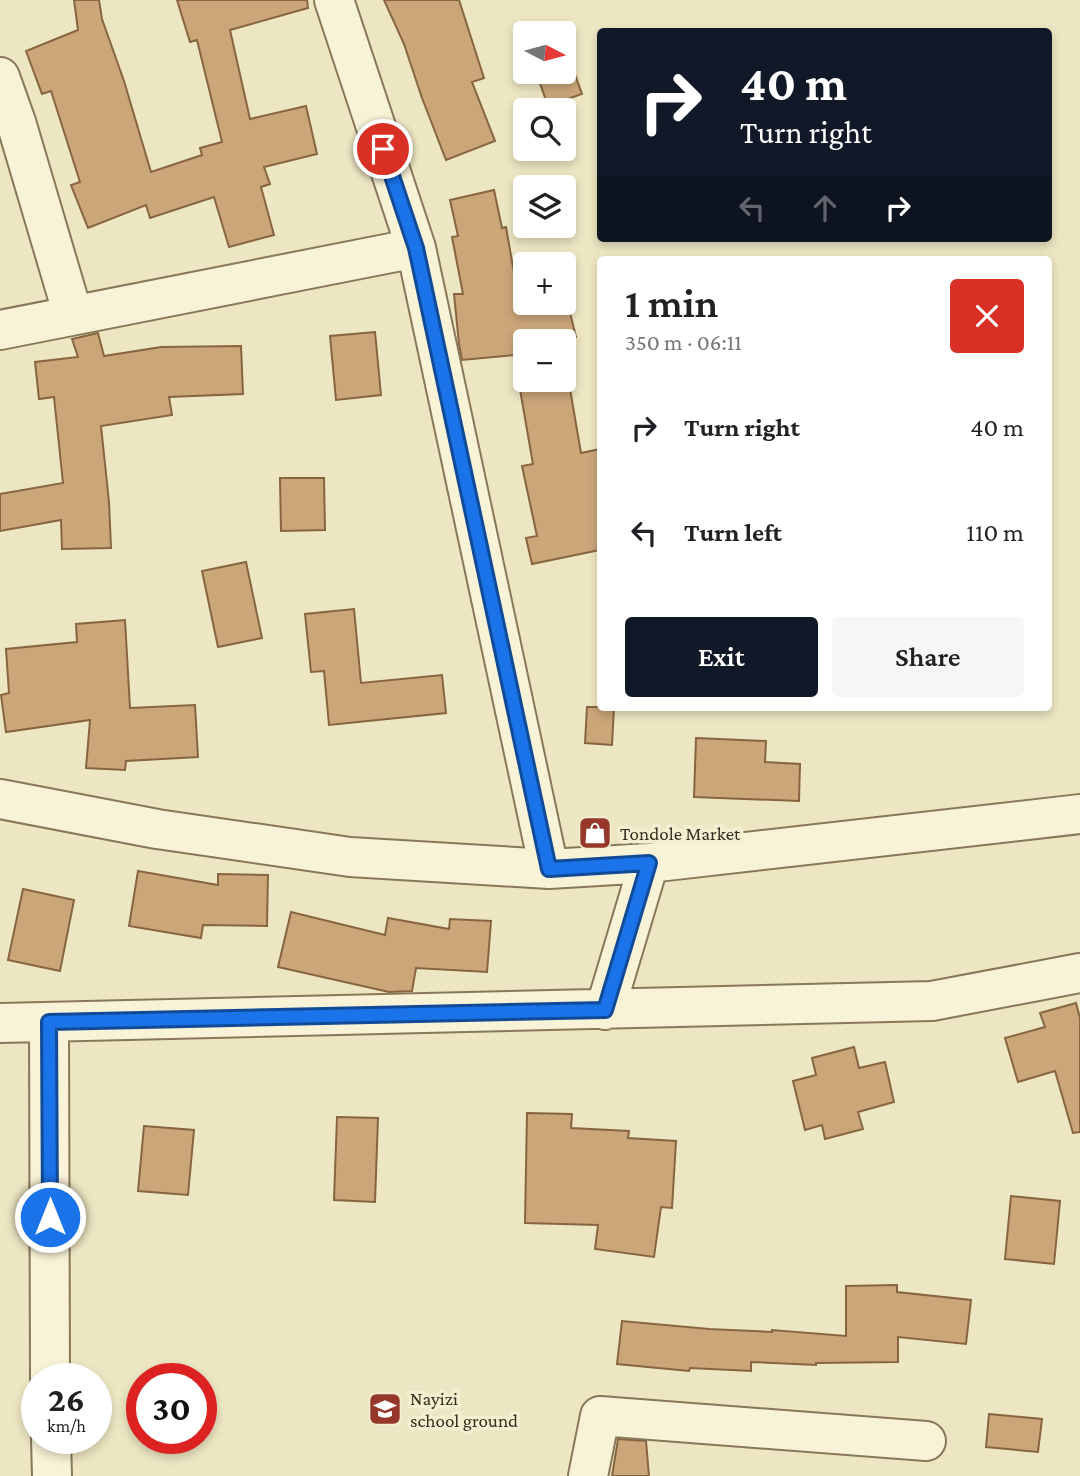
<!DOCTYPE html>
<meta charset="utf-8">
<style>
body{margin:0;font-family:"Crimson Pro",serif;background:#f6f6f6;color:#202124;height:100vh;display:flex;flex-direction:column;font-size:26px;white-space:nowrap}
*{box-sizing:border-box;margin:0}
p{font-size:23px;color:#757577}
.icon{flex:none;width:38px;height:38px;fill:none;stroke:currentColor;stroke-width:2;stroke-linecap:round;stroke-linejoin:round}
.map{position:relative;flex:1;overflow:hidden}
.sheet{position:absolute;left:597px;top:256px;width:455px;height:455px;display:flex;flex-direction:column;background:#fff;border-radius:7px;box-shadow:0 4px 10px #0003}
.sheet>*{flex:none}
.guide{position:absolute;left:597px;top:28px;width:455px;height:214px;border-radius:7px;box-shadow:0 4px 10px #0003;background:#111827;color:#fff;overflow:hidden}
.needle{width:46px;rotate:96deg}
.buttons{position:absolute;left:513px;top:21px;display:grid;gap:14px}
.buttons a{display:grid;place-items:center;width:63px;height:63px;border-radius:7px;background:#fff;box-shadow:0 4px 10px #0003;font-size:35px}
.speed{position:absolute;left:21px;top:1363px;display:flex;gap:14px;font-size:35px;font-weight:700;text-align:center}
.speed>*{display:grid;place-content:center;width:91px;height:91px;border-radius:50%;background:#fff;box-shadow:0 4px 10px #0003;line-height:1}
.speed small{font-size:18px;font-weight:400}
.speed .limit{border:10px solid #d22;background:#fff;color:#111}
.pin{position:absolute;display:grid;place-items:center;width:60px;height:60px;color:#fff;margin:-30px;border:4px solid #fff;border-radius:50%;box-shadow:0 2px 7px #0007}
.me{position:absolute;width:77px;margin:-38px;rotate:0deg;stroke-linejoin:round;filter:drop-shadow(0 0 5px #0008)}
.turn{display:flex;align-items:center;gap:24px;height:147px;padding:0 28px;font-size:32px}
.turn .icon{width:91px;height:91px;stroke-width:2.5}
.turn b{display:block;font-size:49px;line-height:60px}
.lanes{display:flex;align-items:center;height:66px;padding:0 28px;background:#0003;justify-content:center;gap:35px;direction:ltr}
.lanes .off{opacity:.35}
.round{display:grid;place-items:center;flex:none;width:74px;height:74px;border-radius:7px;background:#f6f6f6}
.overview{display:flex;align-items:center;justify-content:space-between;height:119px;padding:0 28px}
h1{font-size:42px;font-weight:600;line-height:52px}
.button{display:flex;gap:14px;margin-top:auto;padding:14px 28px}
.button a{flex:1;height:80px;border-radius:7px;background:#111827;color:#fff;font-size:28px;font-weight:600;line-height:80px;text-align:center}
.button a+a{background:#f6f6f6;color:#202124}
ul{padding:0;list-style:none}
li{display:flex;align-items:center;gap:21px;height:105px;padding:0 28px}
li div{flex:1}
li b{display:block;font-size:26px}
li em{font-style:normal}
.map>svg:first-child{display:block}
.building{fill:#cba679;stroke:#866540;stroke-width:2}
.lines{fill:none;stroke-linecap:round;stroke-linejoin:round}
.minor-casing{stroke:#87785a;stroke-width:42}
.minor{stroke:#f8f2d6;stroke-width:38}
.route-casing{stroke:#114b97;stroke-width:18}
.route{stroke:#1a73e8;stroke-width:12}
.labels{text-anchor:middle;stroke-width:7;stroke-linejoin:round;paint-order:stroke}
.poi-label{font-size:19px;fill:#372d1e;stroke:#f5efd2;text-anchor:start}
</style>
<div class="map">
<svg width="1080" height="1476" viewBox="0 0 1080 1476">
<rect width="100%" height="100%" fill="#ede6c2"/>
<!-- building -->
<path class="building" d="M74,0H99L102,19L124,81L151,172L202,155L200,148L222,142L197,40L190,42L177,0H307L308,8L230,30L250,119L306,106L317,154L264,167L270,184L261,187L274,235L229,247L214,197L150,218L146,205L88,228L71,185L80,182L51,91L42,94L26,51L78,30Z
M384,0H459L484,78L472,82L495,141L446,160L422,98L404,44Z
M536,72H574L582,94L548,106Z
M494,190L502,228L506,227L516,284L525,281V303H564V288L576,337L561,341H525V380H564V354L581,453L600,449V550L532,564L526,538L537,536L522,466L533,464L514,355L462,360L459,344L454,294H463L452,237L458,236L450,200Z
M375,332L381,395L336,400L330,336Z
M98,333L104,356L161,347L241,346L243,394L169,397L172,415L101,426L109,502L111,548L62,549L61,520L0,531V494L63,483L54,397L39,399L35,362L78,357L72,339Z
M280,478H324L325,530L281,531Z
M246,562L262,638L218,647L202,571Z
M354,609L361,683L442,675L446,713L329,725L324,671L311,672L305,614Z
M125,620L130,708L195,705L198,757L126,761L125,770L86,768L90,720L6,732L1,695L9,693L6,649L77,642L76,624Z
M587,707H614L612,745L585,743Z
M696,738L766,741L765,762L800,764L799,801L694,797Z
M138,871L218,885V874L268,875L267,926L203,925L201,938L129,926Z
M23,889L74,900L60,971L8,960Z
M291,912L385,935L388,918L449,929L450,919L491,921L487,972L416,968L412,991L389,992L278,967Z
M1076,1003L1080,1018V1132L1073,1133L1055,1071L1018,1082L1005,1038L1045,1027L1040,1013Z
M854,1047L859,1068L885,1062L894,1102L858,1112L863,1129L825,1139L822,1125L805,1130L793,1081L816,1075L812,1058Z
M527,1113L572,1114L571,1128L629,1131L628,1138L676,1141L672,1208L661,1207L654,1257L595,1249L598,1225L525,1223Z
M337,1117L378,1118L375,1202L334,1200Z
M144,1126L194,1130L188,1195L138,1191Z
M1011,1196L1060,1201L1054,1264L1005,1259Z
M897,1285V1292L971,1300L966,1344L898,1337V1362L816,1363V1365L751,1362V1371L690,1368L689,1371L617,1364L622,1321L709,1329L772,1332V1330L846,1336V1286Z
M989,1414L1042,1419L1038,1452L986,1447Z
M618,1439L646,1441L649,1476H612Z"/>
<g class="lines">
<defs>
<path id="minor" d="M334,0L416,248L549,869
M0,77L16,122L73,315
M0,330L416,248
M0,799L157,829L350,857L549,869L649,863L1080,814
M605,1010L649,863
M49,1022L50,1379
M0,1023L932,1001L1080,973
M51,1438L52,1476
M588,1476L600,1416L926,1441"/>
</defs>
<!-- minor casing -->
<use href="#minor" class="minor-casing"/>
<!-- minor -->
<use href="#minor" class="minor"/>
</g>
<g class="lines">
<defs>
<path id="route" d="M50,1217L49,1022L605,1010L649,863L549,869L416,248L383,149"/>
</defs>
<!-- route casing -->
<use href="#route" class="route-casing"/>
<!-- route -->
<use href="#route" class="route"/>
</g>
<!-- icons -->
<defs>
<symbol id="shop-square" viewBox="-11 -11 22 22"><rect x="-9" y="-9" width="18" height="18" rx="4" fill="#95372a" stroke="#f5efd2"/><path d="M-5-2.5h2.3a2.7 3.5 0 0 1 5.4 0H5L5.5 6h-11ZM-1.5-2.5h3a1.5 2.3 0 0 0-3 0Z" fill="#fff"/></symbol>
<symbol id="school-square" viewBox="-11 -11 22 22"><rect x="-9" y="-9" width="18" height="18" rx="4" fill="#95372a" stroke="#f5efd2"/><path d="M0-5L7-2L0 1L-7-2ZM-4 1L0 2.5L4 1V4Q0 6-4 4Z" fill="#fff"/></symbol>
</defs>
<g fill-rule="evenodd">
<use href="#shop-square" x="576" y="814" width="38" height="38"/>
<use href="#school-square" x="366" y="1390" width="38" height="38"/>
</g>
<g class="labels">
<!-- poi labels -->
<g class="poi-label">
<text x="620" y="840">Tondole Market</text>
<text x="410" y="1405">Nayizi<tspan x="410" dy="22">school ground</tspan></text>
</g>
</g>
</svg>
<div class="buttons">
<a><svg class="needle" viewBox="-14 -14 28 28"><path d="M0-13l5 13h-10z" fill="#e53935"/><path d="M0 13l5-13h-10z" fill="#757577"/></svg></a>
<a><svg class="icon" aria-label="search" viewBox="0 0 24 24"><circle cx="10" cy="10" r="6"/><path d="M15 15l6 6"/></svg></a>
<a><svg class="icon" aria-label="layers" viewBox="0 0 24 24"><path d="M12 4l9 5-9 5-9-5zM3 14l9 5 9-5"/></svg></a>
<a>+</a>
<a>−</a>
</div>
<div class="speed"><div>26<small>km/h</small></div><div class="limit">30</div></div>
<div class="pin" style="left:383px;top:149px;background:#d93025"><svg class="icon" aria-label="arrive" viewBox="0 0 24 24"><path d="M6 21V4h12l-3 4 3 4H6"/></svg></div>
<svg class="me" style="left:50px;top:1217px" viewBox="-20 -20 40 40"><circle r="17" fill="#1a73e8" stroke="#fff" stroke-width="3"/><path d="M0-11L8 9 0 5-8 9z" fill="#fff"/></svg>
<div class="guide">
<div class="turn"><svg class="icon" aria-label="right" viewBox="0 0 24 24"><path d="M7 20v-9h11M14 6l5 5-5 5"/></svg><div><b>40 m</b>Turn right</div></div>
<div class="lanes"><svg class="icon off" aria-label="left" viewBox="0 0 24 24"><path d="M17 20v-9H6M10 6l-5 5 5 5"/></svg><svg class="icon off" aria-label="ahead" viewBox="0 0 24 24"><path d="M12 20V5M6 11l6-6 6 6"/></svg><svg class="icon" aria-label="right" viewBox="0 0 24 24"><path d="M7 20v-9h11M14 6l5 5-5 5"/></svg></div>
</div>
<section class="sheet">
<div class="overview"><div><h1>1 min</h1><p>350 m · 06:11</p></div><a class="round" style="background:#d93025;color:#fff"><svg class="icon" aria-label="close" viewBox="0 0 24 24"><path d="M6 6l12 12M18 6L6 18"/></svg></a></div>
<ul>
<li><svg class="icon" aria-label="right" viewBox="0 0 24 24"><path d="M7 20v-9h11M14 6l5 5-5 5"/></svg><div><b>Turn right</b></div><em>40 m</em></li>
<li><svg class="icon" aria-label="left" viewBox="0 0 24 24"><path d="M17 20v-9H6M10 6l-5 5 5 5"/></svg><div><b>Turn left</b></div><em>110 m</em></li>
</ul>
<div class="button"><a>Exit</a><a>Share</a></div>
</section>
</div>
